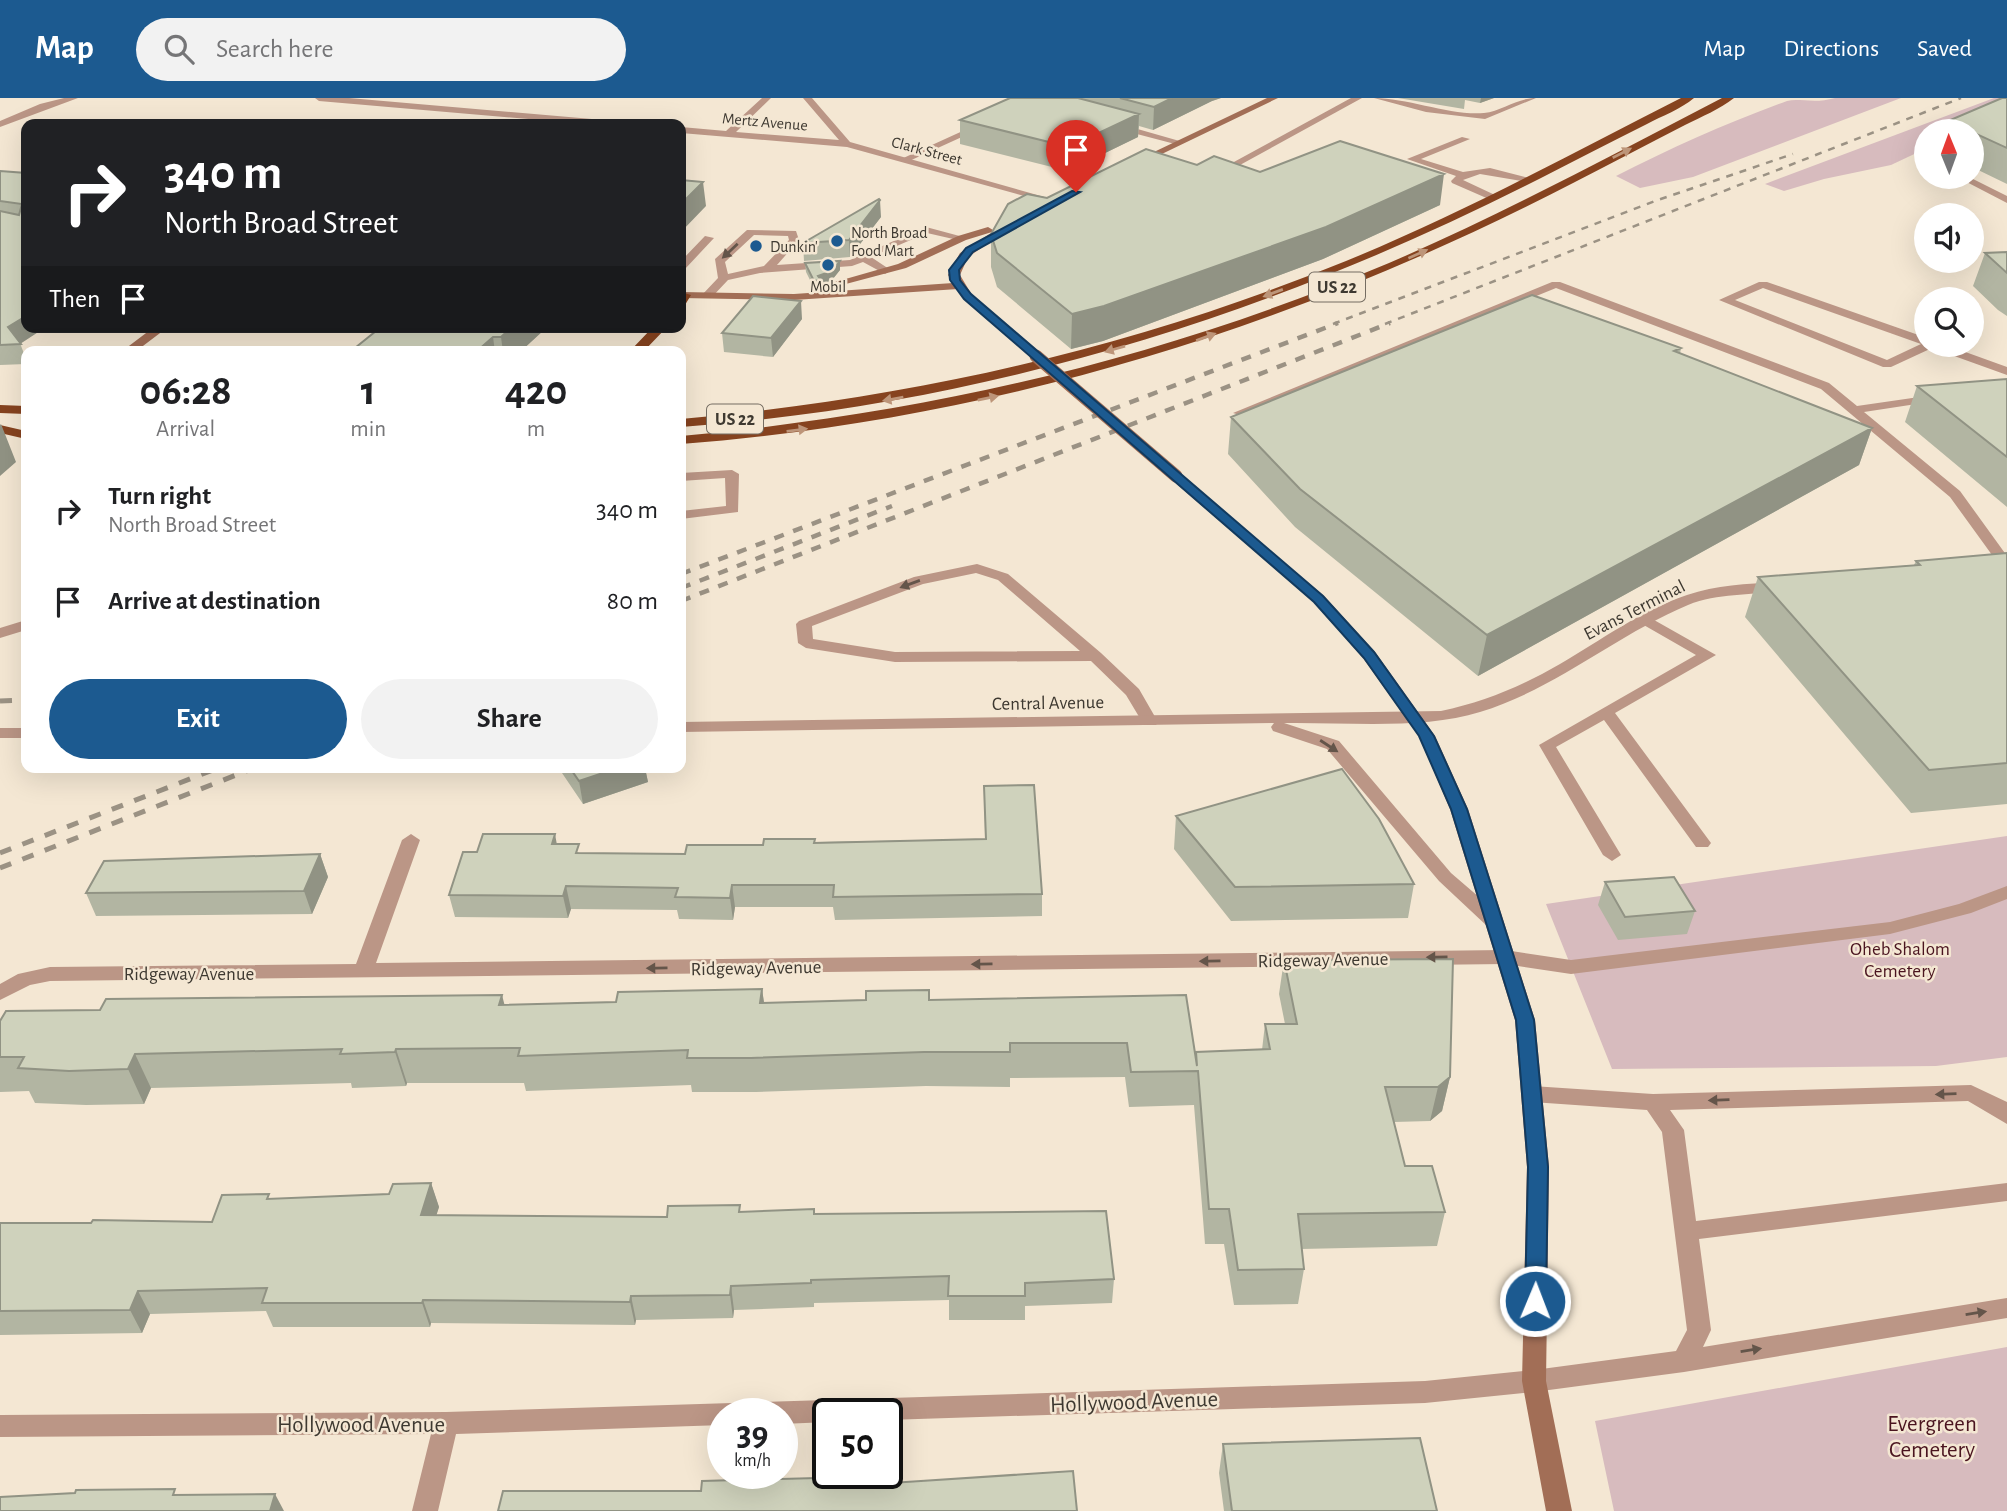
<!DOCTYPE html>
<style>
body{margin:0;font-family:"Alegreya Sans",sans-serif;background:#f2f2f2;color:#202124;height:100vh;display:flex;flex-direction:column;font-size:26px;white-space:nowrap}
*{box-sizing:border-box;margin:0}
p{font-size:23px;color:#757577}
.icon{flex:none;width:38px;height:38px;fill:none;stroke:currentColor;stroke-width:2;stroke-linecap:round;stroke-linejoin:round}
.map{position:relative;flex:1;overflow:hidden}
.panel{position:absolute;left:21px;top:248px;width:665px;height:427px;display:flex;flex-direction:column;background:#fff;border-radius:14px;box-shadow:0 7px 28px #0002}
.panel>*{flex:none}
.guide{position:absolute;left:21px;top:21px;width:665px;height:214px;border-radius:14px;box-shadow:0 7px 28px #0002;background:#202124;color:#fff;overflow:hidden}
.needle{width:46px;rotate:359deg}
.fabs{position:absolute;left:1914px;top:21px;display:grid;gap:14px}
.fabs a{display:grid;place-items:center;width:70px;height:70px;border-radius:50%;background:#fff;box-shadow:0 7px 28px #0002;font-size:35px}
.speed{position:absolute;left:707px;top:1300px;display:flex;gap:14px;font-size:35px;font-weight:700;text-align:center}
.speed>*{display:grid;place-content:center;width:91px;height:91px;border-radius:50%;background:#fff;box-shadow:0 7px 28px #0002;line-height:1}
.speed small{font-size:18px;font-weight:400}
.speed .limit{border:4px solid #111;border-radius:10px;background:#fff;color:#111}
.pin{position:absolute;display:grid;place-items:center;width:60px;height:60px;color:#fff;margin:-72px -30px;border-radius:50% 50% 50% 0;rotate:-45deg;box-shadow:0 0 7px #0007}
.pin .icon{rotate:45deg}
.me{position:absolute;width:77px;margin:-38px;rotate:1deg;stroke-linejoin:round;filter:drop-shadow(0 0 5px #0008)}
.turn{display:flex;align-items:center;gap:24px;height:147px;padding:0 28px;font-size:32px}
.turn .icon{width:91px;height:91px;stroke-width:2.5}
.turn b{display:block;font-size:49px;line-height:60px}
.then{display:flex;align-items:center;height:66px;padding:0 28px;background:#0003;gap:14px;font-size:26px}
.eta{display:flex;justify-content:space-evenly;align-items:center;height:119px;text-align:center}
.eta b{font-size:42px;font-weight:600;line-height:49px}
.cta{display:flex;gap:14px;margin-top:auto;padding:14px 28px}
.cta a{flex:1;height:80px;border-radius:42px;background:#1c5a90;color:#fff;font-size:28px;font-weight:600;line-height:80px;text-align:center}
.cta a+a{background:#f2f2f2;color:#202124}
ul{padding:0;list-style:none}
li{display:flex;align-items:center;gap:21px;height:91px;padding:0 28px}
li div{flex:1}
li b{display:block;font-size:26px}
li em{font-style:normal}
header{display:flex;align-items:center;gap:42px;box-sizing:border-box;height:98px;padding:0 35px;background:#1c5a90;color:#fff}
header strong{font-size:33px}
nav{display:flex;gap:38px;margin-inline-start:auto;font-size:24px}
.search{width:490px;height:63px;background:#f2f2f2;display:flex;align-items:center;gap:18px;box-sizing:border-box;padding:0 24px;border-radius:38px;color:#757577;font-size:26px}
.map>svg:first-child{display:block}
.green{fill:#d7bbbe}
.lines{fill:none;stroke-linecap:round;stroke-linejoin:round}
.service{fill:#bb9686;fill-rule:evenodd}
.minor{fill:#bb9686;fill-rule:evenodd}
.secondary{fill:#a26e56;fill-rule:evenodd}
.trunk{fill:#86431f;fill-rule:evenodd}
.rail-far2{stroke:#9b9284;stroke-width:2.5;stroke-dasharray:7 7;stroke-linecap:butt}
.rail-far1{stroke:#9b9284;stroke-width:4.5;stroke-dasharray:10 10;stroke-linecap:butt}
.rail{stroke:#9b9284;stroke-width:5;stroke-dasharray:12 12;stroke-linecap:butt}
.secondary-bridge{stroke:#a26e56;stroke-width:13}
.wall{fill:#b2b5a2}
.shaded-wall{fill:#919384}
.building{fill:#cfd2bc;stroke:#919384;stroke-width:2}
.oneway{fill:#bd9579}
.oneway2{fill:#64554a}
.route{fill:#1c5a90;stroke:#123a5e;stroke-width:2}
.poi-dot{fill:#1c5a90;stroke:#f4e7d3;stroke-width:2.5}
.labels{text-anchor:middle;stroke-width:5;stroke-linejoin:round;paint-order:stroke}
.far-street-label{font-size:16px;fill:#3e3931;stroke:#f4e7d3}
.far-poi-label{font-size:16px;fill:#3e3931;stroke:#f4e7d3;text-anchor:start}
.shield{fill:#f4e7d3;stroke:#756d62;stroke-width:2}
.shield-label{font-size:18px;font-weight:bold;fill:#3e3931}
.street-label{font-size:19px;fill:#3e3931;stroke:#f4e7d3}
.park-label{font-size:19px;fill:#4a141f;stroke:#f4e7d3}
.near-street-label{font-size:23px;fill:#3e3931;stroke:#f4e7d3}
.near-park-label{font-size:23px;fill:#4a141f;stroke:#f4e7d3}
</style>
<header>
<strong>Map</strong>
<div class="search"><svg class="icon" aria-label="search" viewBox="0 0 24 24"><circle cx="10" cy="10" r="6"/><path d="M15 15l6 6"/></svg>Search here</div>
<nav><a>Map</a><a>Directions</a><a>Saved</a></nav>
</header>
<div class="map">
<svg width="2007" height="1413" viewBox="0 0 2007 1413">
<rect width="100%" height="100%" fill="#f4e7d3"/>
<!-- green -->
<path class="green" d="M1835,0H1901L1693,79L1640,90L1616,78C1671,50 1729,24 1787,3C1799,0 1815,6 1835,0Z
M1994,0H2007L1968,33H1927V50L1891,67L1824,81L1784,93L1765,86Z
M2007,738V959L1936,968L1612,971L1546,806Z
M2007,1249V1413H1614L1595,1323Z"/>
<g class="lines">
<!-- service -->
<path class="service" d="M1351,0H1362L1218,79L1210,77Z
M1374,0C1408,0 1451,18 1484,15C1502,13 1517,0 1536,0L1485,21L1426,14Z
M978,26L986,28L907,64L899,62Z
M1114,26H1120L1183,44L1175,46L1114,30Z
M1462,39L1470,41L1421,61L1463,74L1490,70L1533,81L1528,84L1480,76L1463,82L1495,97V101L1491,102L1452,85L1451,83L1456,78L1407,61Z
M926,129L967,140L962,143L927,135L871,159L889,171L890,173L885,176L863,164L852,168L760,175L728,182L711,200L701,198L718,180L715,161L747,132L796,133L799,142L777,167L850,162ZM754,137L788,138L789,142L764,168L728,176L725,164Z
M705,138L714,140L685,171L681,172V163Z
M1552,184H1560L1829,285L1857,308L1940,296V302L1936,303L1864,314L1960,393L2007,458V469L2000,468L1950,399L1821,291L1556,190L1243,318L1233,315Z
M1759,184H1767L1927,240V247H1946L2007,269V277L1932,250L1891,269H1883L1719,202ZM1763,190L1921,246L1887,262L1735,202Z
M732,372L739,376L738,414L681,421V413L726,408L725,380L681,383V375Z
M977,466L1008,476L1101,555L1139,591L1158,624L1156,627H1144L1126,597L1091,563L895,564L806,550L798,545L796,526L799,523L914,479ZM976,475L998,482L1080,553L895,554L813,541L812,528L923,486Z
M1647,518L1716,557L1615,615L1711,745L1708,749H1696L1604,622L1556,649L1621,757L1612,763L1603,757L1539,647L1696,557L1642,526L1639,523L1642,520Z
M26,522V532L0,540V530Z
M2007,788V801L1971,815L1890,836L1571,876L1505,866L1498,864L1495,859L1498,854L1505,852L1571,862L1890,824L1959,806Z
M1971,987L2007,1004V1026L1968,1003L1670,1012L1684,1032L1696,1123L2007,1085V1103L1699,1141L1711,1232L1703,1249L2007,1200V1220L1684,1274L1534,1294L1525,1291L1522,1283L1525,1275L1534,1272L1676,1253L1687,1232L1662,1034L1647,1012L1532,1004L1525,1002L1521,996L1525,990L1532,988L1653,996Z"/>
<!-- minor -->
<path class="minor" d="M64,0H78L0,29V23L40,6Z
M315,0H349L615,23L620,26H587L319,3Z
M762,0H771L736,34L839,42L803,0H812L850,44L1055,102L1046,104L847,49L681,35V29L726,33Z
M1957,79H1969L2007,98V105Z
M1777,484L1784,488L1782,491C1751,499 1719,494 1688,507C1616,537 1556,591 1480,614C1424,632 1344,624 1284,625L1339,643L1451,775L1501,818L1503,823L1501,828H1487L1439,783L1327,651L1273,633L1271,629L1274,625L681,634V624L1441,613C1484,604 1522,588 1560,566C1601,542 1642,512 1687,497C1716,487 1747,486 1777,484Z
M0,630H26V640H0Z
M411,736L420,742L376,865L1505,852L1512,854L1515,859L1512,864L1505,866L50,883L30,887L0,902V886L18,876L50,869L356,866L402,742Z
M1534,1272L1543,1275L1546,1283L1543,1291L1534,1294L1425,1305L887,1322V1316H828V1324L782,1326V1316H723V1327L456,1336L438,1413H412L431,1336L0,1339V1317L446,1314L1425,1283Z"/>
<!-- secondary -->
<path class="secondary" d="M1267,0H1278L1141,66L1133,64Z
M1005,126L1014,128L968,159L960,177L972,197L1040,255L1042,258L1036,262L964,201L958,191L794,202L681,200V194L794,196L953,185L948,177L960,155Z
M988,129L993,132L992,134L966,142L906,170L827,191L821,188L898,166L958,138Z
M154,229H168L135,254H121Z
M1176,374L1324,498L1375,554L1435,638L1468,711L1535,922L1549,1069L1546,1283L1572,1413H1546L1522,1283L1527,1069L1515,922L1450,711L1419,638L1363,560L1314,504L1171,381L1169,378Z"/>
<!-- trunk -->
<path class="trunk" d="M1681,0H1694C1681,11 1662,18 1647,26C1611,44 1576,62 1541,80C1271,218 984,307 681,329V321C914,300 1130,251 1346,163C1461,116 1571,56 1681,0Z
M1722,0H1734C1720,11 1701,19 1685,27C1648,46 1612,65 1575,84C1296,229 996,322 681,346V338C931,315 1157,262 1389,165C1503,116 1612,57 1722,0Z
M681,194L691,197L685,207L681,208Z
M653,229H667L643,254H629Z
M0,307L26,308V316L0,315Z
M0,327L26,333V341L0,335Z"/>
<!-- rail-far2 -->
<path class="rail-far2" d="M1333,226L1655,103L1793,56
M1385,226L1961,0"/>
<!-- rail-far1 -->
<path class="rail-far1" d="M681,476L1338,225
M681,490L892,408
M681,503L1390,225"/>
<!-- rail -->
<path class="rail" d="M0,603L26,602
M0,755L218,670
M0,770L254,670"/>
<!-- secondary-bridge -->
<path class="secondary-bridge" d="M1036,258L1176,378"/>
</g>
<!-- wall -->
<path class="wall" d="M1010,0H1221L1212,3L1153,32L1139,28L1138,39L1068,73L960,46V22Z
M1398,0H1494L1480,5L1465,2L1464,11Z
M2007,0V86L1972,69V33H1944L1948,23Z
M1197,67L1260,74L1440,107L1323,161L1103,243L1071,251L997,189L991,169V136L1047,100Z
M0,73L26,75L20,245L26,261V266L0,267Z
M881,119L850,159L804,163L803,145Z
M2007,154V218L1998,212L1973,188L1985,155Z
M840,163V172L832,182L822,186V191L815,192L806,174L805,165Z
M802,221L773,259L724,254L722,235Z
M381,229H544L545,231L520,254H350Z
M1681,250L1680,256L1872,330L1859,367L1478,578L1295,429L1228,356L1231,319Z
M2007,281V409L1905,324L1917,288Z
M2007,455V706L1911,715L1745,519L1758,479L1914,467L1916,463Z
M561,670H645L648,684L583,706L562,675Z
M984,688L1042,796V818L835,822L833,809H735L733,822L679,821L677,812L571,811L568,820L455,819L449,797L557,746L580,755L685,756L815,741V744L985,741Z
M1176,718L1414,786L1408,820L1231,823L1174,751Z
M320,756L328,779L312,816L96,818L86,795Z
M1605,784L1695,813L1687,836L1618,842L1598,807Z
M1284,862L1450,979L1442,1013L1430,1023L1394,1024L1405,1068L1445,1114L1437,1148L1301,1151L1304,1171L1298,1206L1234,1207L1224,1146H1205L1194,1007L1129,1009L1125,979L1010,980V989L926,988L756,994H692L691,987L526,993L524,985H407L406,988L352,990L351,985L151,990L144,1006L86,1007L35,1005L29,993L0,994V923L616,904L762,891L764,905L929,902L1196,958L1262,952L1265,926H1285L1279,896Z
M431,1085L439,1109L436,1117L667,1119L741,1114L815,1116L1114,1181L1112,1205L1025,1208V1222H949V1202L814,1205V1209L734,1212L733,1220L636,1222L635,1227L431,1225L430,1229H273L266,1213L150,1216L142,1235L0,1237V1125L212,1124L271,1101L389,1096Z
M1223,1346L1437,1413H1224L1219,1375Z"/>
<!-- shaded-wall -->
<path class="shaded-wall" d="M1172,0H1221L1212,3L1153,32L1154,9Z
M1481,0H1494L1480,5Z
M1139,16L1138,39L1068,73L1069,49Z
M1444,76L1440,107L1323,161L1103,243L1071,251L1072,216Z
M703,84L706,108L681,134V106Z
M880,102L881,119L850,159L849,142Z
M840,163V172L832,182L822,186L821,182L818,178Z
M801,203L802,221L773,259L771,240Z
M26,218V229H46L20,246L8,229Z
M512,229H544L545,231L520,254H503L501,239Z
M493,239L495,254H476Z
M1,326L16,364L0,378V327Z
M1872,330L1859,367L1478,578L1487,537Z
M618,670H645L648,684L583,706L579,683Z
M555,736L559,758L552,746Z
M320,756L328,779L312,816L304,793Z
M732,787L735,809L733,822L730,800Z
M566,788L571,811L568,820L563,798Z
M762,891L767,925L760,905Z
M502,897L511,932L499,907Z
M396,951L407,985L406,988L395,954Z
M135,956L151,990L144,1006L128,971Z
M1450,979L1442,1013L1430,1023L1438,989Z
M431,1085L439,1109L429,1141L421,1117Z
M731,1188L734,1212L733,1220L730,1197Z
M138,1193L150,1216L142,1235L130,1212Z
M631,1198L636,1222L635,1227L630,1204Z
M423,1202L431,1225L430,1229L422,1205Z
M275,1396L284,1413H270Z"/>
<!-- building -->
<path class="building" d="M1010,0H1078L1139,16L1069,49L960,22Z
M1120,0H1172L1154,9Z
M2002,0H2007V50L1948,23Z
M1340,43L1444,76L1326,129L1104,208L1072,216L997,155L991,136L1008,106L1027,96L1047,100L1146,51L1197,67L1214,58L1260,74Z
M0,73L26,75V218L8,229L21,246L0,247V113L19,117L22,106L0,103Z
M681,82L703,84L681,106Z
M879,101L880,102L849,142L803,145Z
M2007,154V175L1985,155Z
M840,163L832,173L818,178L821,182L814,183L805,165Z
M1532,197L1681,250L1674,253L1872,330L1487,537L1300,391L1231,319Z
M753,198L801,203L771,240L722,235Z
M381,229H512L501,239H493L476,254H350Z
M2007,281V359L1917,288Z
M2007,455V665L1929,672L1758,479L1920,467L1916,463Z
M570,670H618L579,683Z
M1342,671L1379,721L1414,786L1235,789L1176,718Z
M1034,687L1042,796L833,799L834,787H732L730,800L675,799L678,790L566,788L563,798L449,797L463,754H477L483,736H555L552,746H579L576,755L685,756L687,747H763L764,741H815L814,745L986,741L984,688Z
M320,756L304,793L86,795L104,763Z
M1674,779L1695,813L1625,819L1605,784Z
M1453,861L1450,979L1438,989H1385L1405,1068H1432L1445,1114L1298,1116L1304,1171L1238,1172L1229,1111H1209L1198,973L1131,974L1127,945H1010V954H924L751,960H687L688,952L518,958L520,950L396,951L395,954L340,956L342,951L135,956L128,971L69,973L18,970L24,959H0V923L6,913L100,912L106,901L502,897L499,907L616,904L618,894L762,891L760,905L866,902V893L929,892V902L1186,897L1197,968L1196,954L1270,951L1265,926H1297L1284,862Z
M431,1085L421,1117L667,1119L668,1108L740,1107L739,1114L814,1111V1116L1106,1113L1114,1181L1025,1185V1198H948L949,1178L811,1182V1185L731,1188L730,1197L631,1198L630,1204L423,1202L422,1205H262L267,1190L138,1193L130,1212L0,1213V1125H91L93,1122L212,1124L222,1097L269,1096L267,1101L389,1096L393,1086Z
M1420,1340L1437,1413H1232L1223,1346Z
M1073,1373L1077,1413H498L503,1393H701L702,1383L891,1378V1385Z
M175,1391L173,1397L275,1396L270,1413H0V1399L75,1395L76,1392Z"/>
<!-- one-way arrows -->
<defs><path id="oneway-solid" d="M-6-.8H1V-3.2L6.5 0L1 3.2V.8H-6Z" transform="scale(1.75)"/></defs>
<g class="oneway">
<use href="#oneway-solid" transform="translate(1622 55) rotate(-27)"/>
<use href="#oneway-solid" transform="translate(1418 156) rotate(-24)"/>
<use href="#oneway-solid" transform="translate(1273 195) rotate(160)"/>
<use href="#oneway-solid" transform="translate(1206 239) rotate(-20)"/>
<use href="#oneway-solid" transform="translate(1115 251) rotate(164)"/>
<use href="#oneway-solid" transform="translate(988 300) rotate(-12)"/>
<use href="#oneway-solid" transform="translate(893 301) rotate(170)"/>
<use href="#oneway-solid" transform="translate(797 332) rotate(-7)"/>
</g>
<g class="oneway2">
<use href="#oneway-solid" transform="translate(730 153) rotate(137)"/>
<use href="#oneway-solid" transform="translate(910 486) rotate(160)"/>
<use href="#oneway-solid" transform="translate(1329 648) rotate(33)"/>
<use href="#oneway-solid" transform="translate(1437 859) rotate(179)"/>
<use href="#oneway-solid" transform="translate(1210 863) rotate(179)"/>
<use href="#oneway-solid" transform="translate(982 866) rotate(179)"/>
<use href="#oneway-solid" transform="translate(657 870) rotate(179)"/>
<use href="#oneway-solid" transform="translate(1946 996) rotate(178)"/>
<use href="#oneway-solid" transform="translate(1719 1002) rotate(178)"/>
<use href="#oneway-solid" transform="translate(1976 1215) rotate(-9)"/>
<use href="#oneway-solid" transform="translate(1751 1252) rotate(-9)"/>
</g>
<!-- route -->
<path class="route" d="M1072,93L1080,94L973,154L959,172L960,182L971,196L1323,498L1374,554L1434,638L1467,711L1534,922L1548,1069L1546,1203L1543,1209L1535,1212L1528,1209L1525,1203L1528,1069L1516,922L1451,711L1419,638L1364,560L1314,504L964,201L950,182L949,172L966,150Z"/>
<!-- markers -->
<g class="poi-dot">
<circle cx="837" cy="143" r="7"/>
<circle cx="756" cy="148" r="7"/>
<circle cx="828" cy="167" r="7"/>
</g>
<g class="labels">
<!-- far-street labels -->
<g class="far-street-label">
<text transform="translate(765 23) rotate(5)" y="6">Mertz Avenue</text>
<text transform="translate(927 52) rotate(15)" y="6">Clark Street</text>
</g>
<!-- far-poi labels -->
<g class="far-poi-label">
<text x="851" y="140">North Broad<tspan x="851" dy="18">Food Mart</tspan></text>
<text x="770" y="154">Dunkin'</text>
<text x="828" y="194" text-anchor="middle">Mobil</text>
</g>
<!-- shield labels -->
<g class="shield">
<rect x="1309" y="174.5" width="56" height="29" rx="5"/>
<rect x="707" y="306.5" width="56" height="29" rx="5"/>
</g>
<g class="shield-label">
<text x="1337" y="195">US 22</text>
<text x="735" y="327">US 22</text>
</g>
<!-- street labels -->
<g class="street-label">
<text transform="translate(1634 511) rotate(-27)" y="7">Evans Terminal</text>
<text transform="translate(1048 604) rotate(-1)" y="7">Central Avenue</text>
<text transform="translate(1323 861) rotate(-1)" y="7">Ridgeway Avenue</text>
<text transform="translate(756 869) rotate(-1)" y="7">Ridgeway Avenue</text>
<text x="189" y="882">Ridgeway Avenue</text>
</g>
<!-- park labels -->
<g class="park-label">
<text x="1900" y="857">Oheb Shalom<tspan x="1900" dy="22">Cemetery</tspan></text>
</g>
<!-- near-street labels -->
<g class="near-street-label">
<text transform="translate(1134 1303) rotate(-2)" y="8">Hollywood Avenue</text>
<text x="361" y="1334">Hollywood Avenue</text>
</g>
<!-- near-park labels -->
<g class="near-park-label">
<text x="1932" y="1333">Evergreen<tspan x="1932" dy="26">Cemetery</tspan></text>
</g>
</g>
</svg>
<div class="fabs">
<a><svg class="needle" viewBox="-14 -14 28 28"><path d="M0-13l5 13h-10z" fill="#e53935"/><path d="M0 13l5-13h-10z" fill="#757577"/></svg></a>
<a><svg class="icon" aria-label="sound" viewBox="0 0 24 24"><path d="M4 9h4l5-4v14l-5-4H4zM17 9q2 3 0 6"/></svg></a>
<a><svg class="icon" aria-label="search" viewBox="0 0 24 24"><circle cx="10" cy="10" r="6"/><path d="M15 15l6 6"/></svg></a>
</div>
<div class="speed"><div>39<small>km/h</small></div><div class="limit">50</div></div>
<div class="pin" style="left:1076px;top:94px;background:#d93025"><svg class="icon" aria-label="arrive" viewBox="0 0 24 24"><path d="M6 21V4h12l-3 4 3 4H6"/></svg></div>
<svg class="me" style="left:1535px;top:1203px" viewBox="-20 -20 40 40"><circle r="17" fill="#1c5a90" stroke="#fff" stroke-width="3"/><path d="M0-11L8 9 0 5-8 9z" fill="#fff"/></svg>
<div class="guide">
<div class="turn"><svg class="icon" aria-label="right" viewBox="0 0 24 24"><path d="M7 20v-9h11M14 6l5 5-5 5"/></svg><div><b>340 m</b>North Broad Street</div></div>
<div class="then">Then<svg class="icon" aria-label="arrive" viewBox="0 0 24 24"><path d="M6 21V4h12l-3 4 3 4H6"/></svg></div>
</div>
<section class="panel">
<div class="eta">
<div><b>06:28</b><p>Arrival</p></div>
<div><b>1</b><p>min</p></div>
<div><b>420</b><p>m</p></div>
</div>
<ul>
<li><svg class="icon" aria-label="right" viewBox="0 0 24 24"><path d="M7 20v-9h11M14 6l5 5-5 5"/></svg><div><b>Turn right</b><p>North Broad Street</p></div><em>340 m</em></li>
<li><svg class="icon" aria-label="arrive" viewBox="0 0 24 24"><path d="M6 21V4h12l-3 4 3 4H6"/></svg><div><b>Arrive at destination</b></div><em>80 m</em></li>
</ul>
<div class="cta"><a>Exit</a><a>Share</a></div>
</section>
</div>
